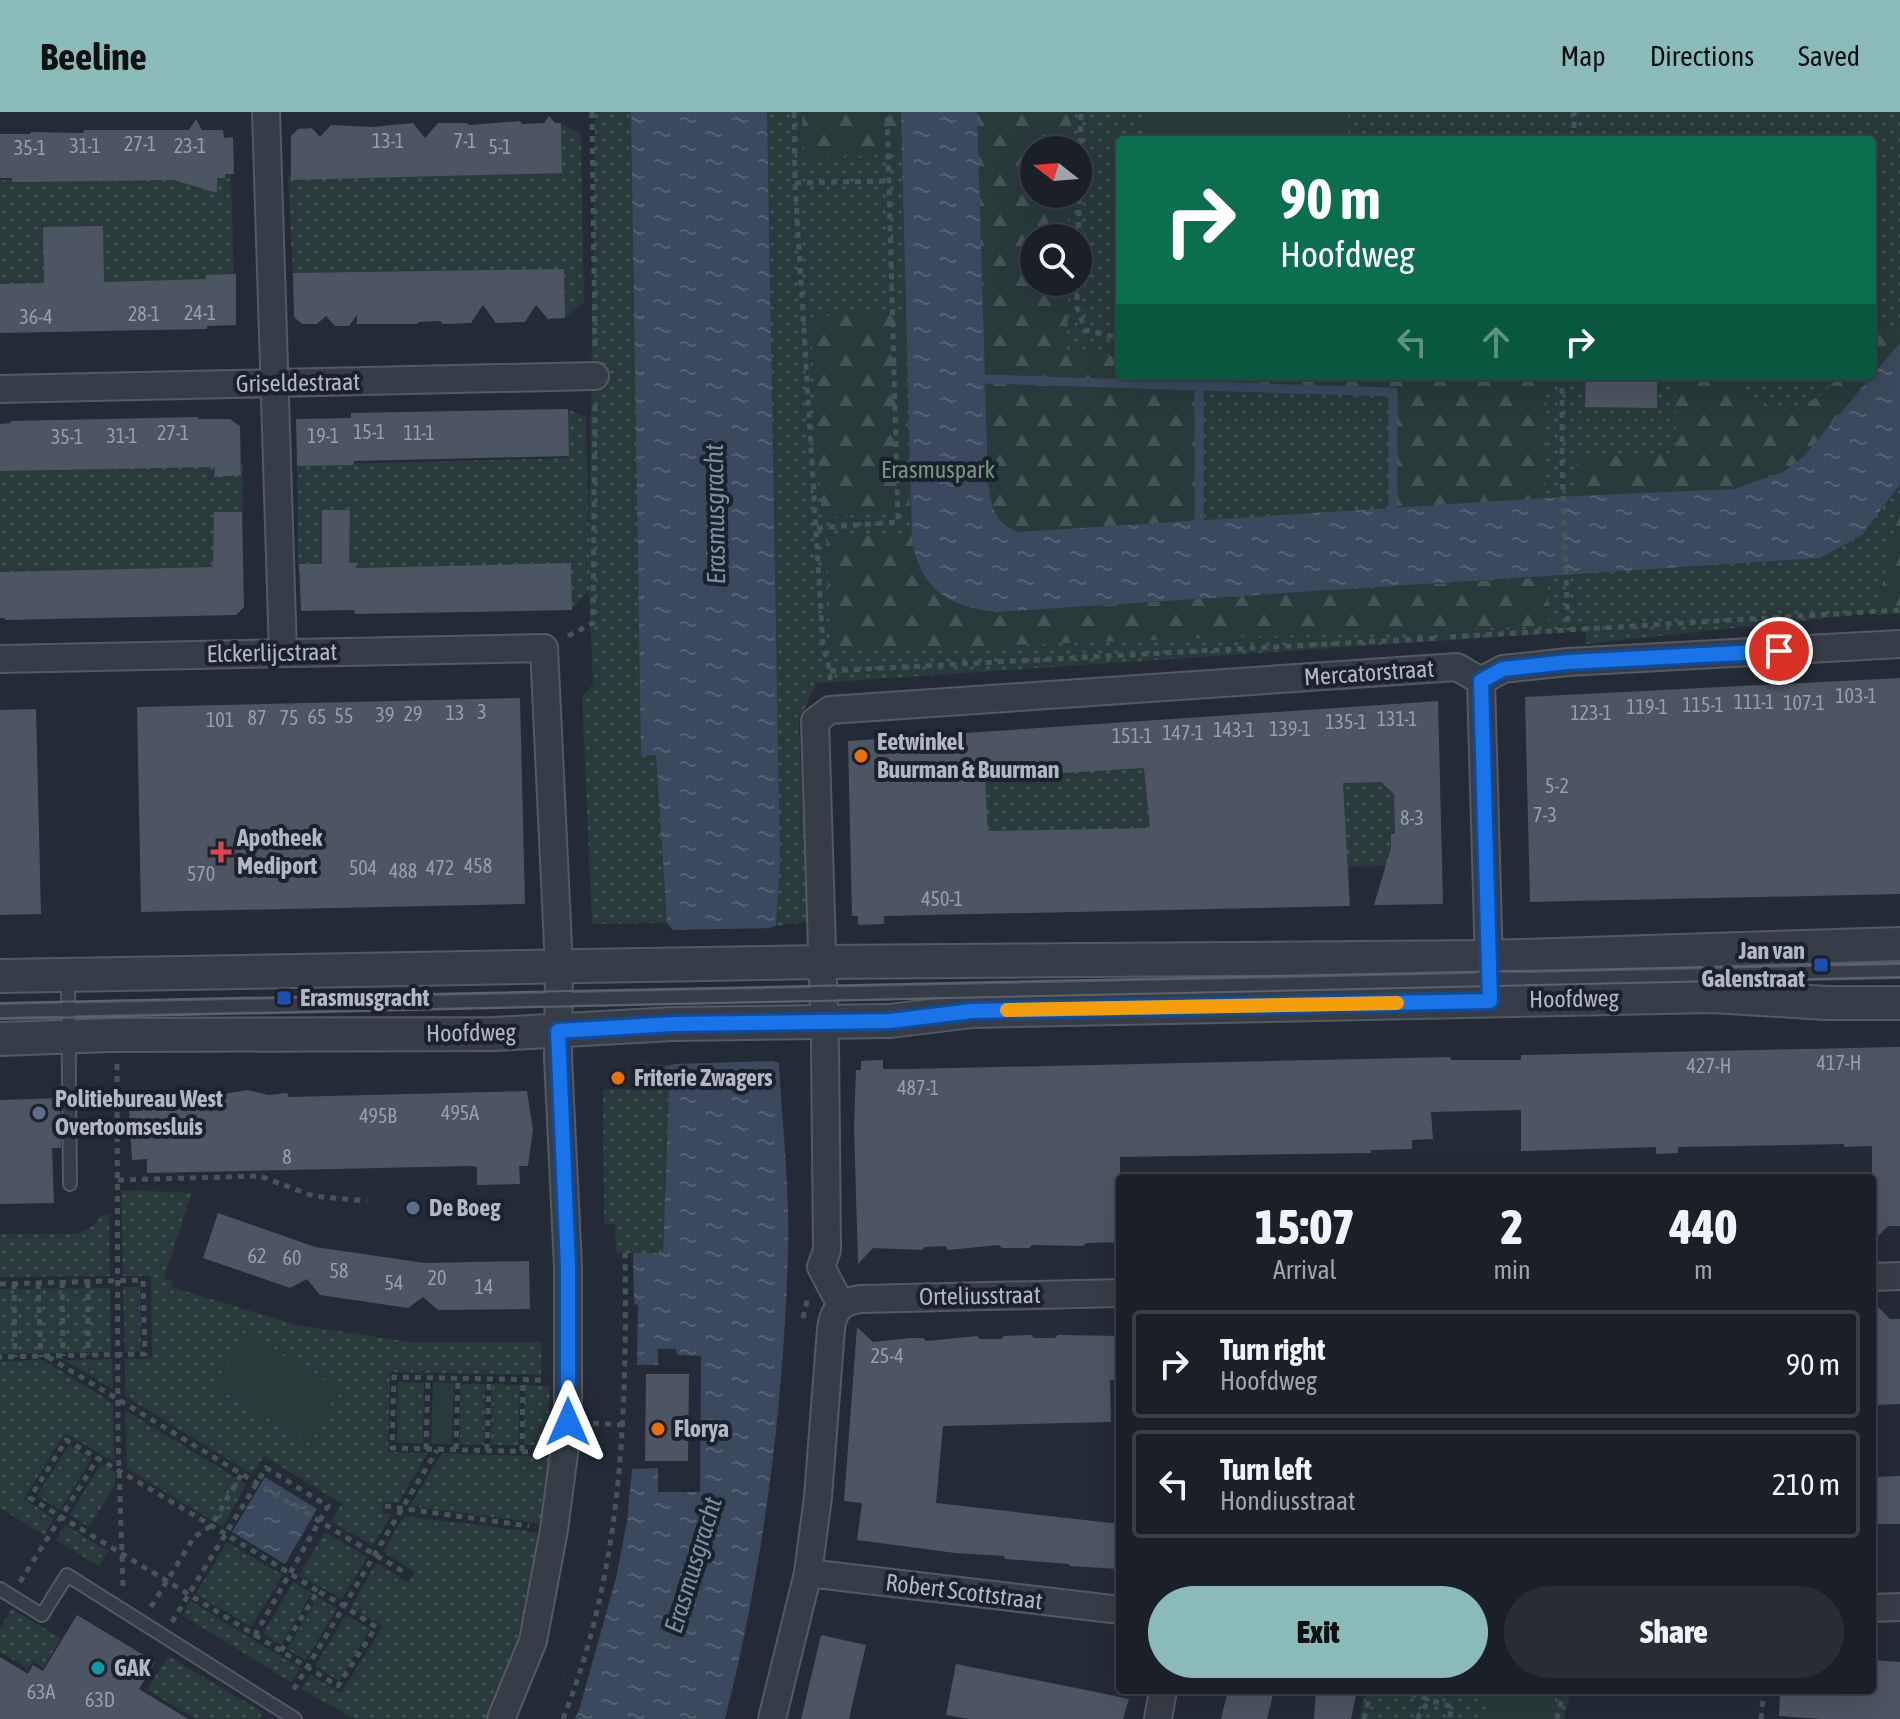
<!DOCTYPE html>
<style>
body{margin:0;font-family:"Asap Condensed",sans-serif;background:#282d34;color:#f1f3f6;height:100vh;display:flex;flex-direction:column;font-size:30px;white-space:nowrap}
*{box-sizing:border-box;margin:0}
p{font-size:26px;color:#a0a3a8}
.icon{flex:none;width:44px;height:44px;fill:none;stroke:currentColor;stroke-width:2;stroke-linecap:round;stroke-linejoin:round}
.map{position:relative;flex:1;overflow:hidden}
.side{position:absolute;left:1116px;top:1062px;width:760px;height:520px;display:flex;flex-direction:column;background:#1b2028;border-radius:8px;box-shadow:0 8px 32px #0002,0 0 0 2px #393e45}
.side>*{flex:none}
.hud{position:absolute;left:1116px;top:24px;width:760px;height:244px;border-radius:8px;box-shadow:0 8px 32px #0002,0 0 0 2px #393e45;background:#0b6e4f;color:#fff;overflow:hidden}
.needle{width:52px;rotate:287deg}
.buttons{position:absolute;left:1020px;top:24px;display:grid;gap:16px}
.buttons a{display:grid;place-items:center;width:72px;height:72px;border-radius:50%;background:#1b2028;box-shadow:0 8px 32px #0002,0 0 0 2px #393e45;font-size:40px}
.pin{position:absolute;display:grid;place-items:center;width:68px;height:68px;color:#fff;margin:-34px;border:4px solid #fff;border-radius:50%;box-shadow:0 2px 8px #0007}
.me{position:absolute;width:88px;margin:-44px;rotate:0deg;stroke-linejoin:round;filter:drop-shadow(0 0 6px #0008)}
.turn{display:flex;align-items:center;gap:28px;height:168px;padding:0 32px;font-size:36px}
.turn .icon{width:104px;height:104px;stroke-width:2.5}
.turn b{display:block;font-size:56px;line-height:68px}
.lanes{display:flex;align-items:center;height:76px;padding:0 32px;background:#0003;justify-content:center;gap:40px;direction:ltr}
.lanes .off{opacity:.35}
.eta{display:flex;justify-content:space-evenly;align-items:center;height:136px;text-align:center}
.eta b{font-size:48px;font-weight:800;line-height:56px}
.cta{display:flex;gap:16px;margin-top:auto;padding:16px 32px}
.cta a{flex:1;height:92px;border-radius:48px;background:#8bbbb9;color:#111;font-size:32px;font-weight:800;line-height:92px;text-align:center}
.cta a+a{background:#282d34;color:#f1f3f6}
ul{padding:0;list-style:none}
li{display:flex;align-items:center;gap:24px;height:108px;margin:0 16px 12px;padding:0 16px;border:4px solid #393e45;border-radius:8px}
li div{flex:1}
li b{display:block;font-size:30px}
li em{font-style:normal}
header{display:flex;align-items:center;gap:48px;box-sizing:border-box;height:112px;padding:0 40px;background:#8bbbb9;color:#111}
header strong{font-size:38px}
nav{display:flex;gap:44px;margin-inline-start:auto;font-size:28px}
.map>svg:first-child{display:block}
.green{fill:url(#green-dots);fill-rule:evenodd}
.forest{fill:url(#forest-firs)}
.pitch{fill:#293a3b}
.water{fill:url(#water-ripples)}
.pier{fill:#242b36}
.lines{fill:none;stroke-linecap:round;stroke-linejoin:round}
.stream{stroke:#3b485d;stroke-width:9}
.building{fill:#4c5561;fill-rule:evenodd}
.service-casing{stroke:#545a64;stroke-width:16}
.minor-casing{stroke:#545a64;stroke-width:30}
.tertiary-casing{stroke:#545a64;stroke-width:36}
.path{stroke:#475558;stroke-width:5;stroke-dasharray:6 6;stroke-linecap:butt}
.service{stroke:#373d46;stroke-width:12}
.minor{stroke:#373d46;stroke-width:26}
.tertiary{stroke:#373d46;stroke-width:32}
.tram{stroke:#5b636f;stroke-width:2}
.route-casing{stroke:#114b97;stroke-width:20}
.route{stroke:#1a73e8;stroke-width:14}
.slow{stroke:#f59e0b;stroke-width:14}
.food-dot{fill:#e8710a;stroke:#1c222b;stroke-width:3}
.health-dot{fill:#e0444e;stroke:#1c222b;stroke-width:3}
.transit-dot{fill:#1a4fb4;stroke:#1c222b;stroke-width:3}
.service-dot{fill:#5c6f8a;stroke:#1c222b;stroke-width:3}
.culture-dot{fill:#0f9aa8;stroke:#1c222b;stroke-width:3}
.labels{text-anchor:middle;stroke-width:8;stroke-linejoin:round;paint-order:stroke}
.number-label{font-size:20px;fill:#989eaa}
.street-label{font-size:24px;fill:#b1b7c3;stroke:#1c222b}
.park-label{font-size:24px;fill:#73967d;stroke:#1c222b}
.poi-label{font-size:24px;font-weight:bold;fill:#b1b7c3;stroke:#1c222b;text-anchor:start}
.water-label{font-size:26px;font-style:italic;fill:#7d8ea7;stroke:#1c222b}
</style>
<header>
<strong>Beeline</strong>
<nav><a>Map</a><a>Directions</a><a>Saved</a></nav>
</header>
<div class="map">
<svg width="1900" height="1607" viewBox="0 0 1900 1607">
<defs>
<pattern id="green-dots" width="8" height="8" patternUnits="userSpaceOnUse" patternTransform="scale(2)"><rect width="8" height="8" fill="#293a3b"/><path d="M2 2h.1M6 6h.1" fill="none" stroke="#465456" stroke-width="1.8" stroke-linecap="round"/></pattern>
<pattern id="forest-firs" width="22" height="20" patternUnits="userSpaceOnUse" patternTransform="scale(2)"><rect width="22" height="20" fill="#293a3b"/><path d="M5 1l3.5 6h-7zM16 11l3.5 6h-7z" fill="#465456"/></pattern>
<pattern id="water-ripples" width="26" height="14" patternUnits="userSpaceOnUse" patternTransform="scale(2)"><rect width="26" height="14" fill="#3b485d"/><path d="M2 4q2-2 4 0t4 0M15 11q2-2 4 0t4 0" fill="none" stroke="#556073"/></pattern>
</defs>
<rect width="100%" height="100%" fill="#242b36"/>
<!-- green -->
<path class="green" d="M595,0H663L667,811L592,812L582,585L593,572L589,478L572,498L571,455L298,459L297,353L568,346V297L586,306L589,437Z
M739,0H1900V498L1586,532L1585,519L817,571L799,608L807,810L776,814L780,751ZM1120,28H1872V264H1120ZM1034,38H1078V82H1034ZM1034,126H1078V170H1034Z
M561,11L581,22L584,190L565,206L564,162L293,167L288,63L562,60Z
M231,62L234,172L0,173V68Z
M243,352L242,455L0,460V355Z
M1404,632L1405,753L887,769L881,665Z
M636,951L670,953L663,1141H616L615,1112L604,1113L603,977H636Z
M121,1078L192,1081L164,1167L172,1169L171,1175L297,1213L410,1230H542L541,1263L390,1260L388,1340L428,1341L398,1391L383,1390L382,1401L392,1402L373,1433L331,1410L342,1392L264,1344L252,1362L125,1284V1247L152,1246L151,1164H123Z
M101,1103H109L110,1164L0,1165V1122H78L93,1114Z
M123,1175H140L141,1239L125,1240Z
M110,1176L111,1240L0,1242V1177Z
M112,1247L113,1277L64,1248Z
M43,1248L113,1291L114,1350L65,1321L24,1387L54,1406L44,1423L0,1396V1249Z
M398,1270L424,1271L423,1331H397Z
M461,1272H485L484,1333L460,1332Z
M492,1272L520,1273L518,1333H491Z
M525,1273L550,1274L547,1333H524Z
M125,1298L246,1372L223,1415L127,1357Z
M69,1333L91,1347L60,1398L37,1384Z
M442,1341L555,1345L545,1412L410,1394Z
M101,1352L115,1361V1373L89,1415L70,1403Z
M404,1404L543,1421C528,1483 517,1551 486,1607H355L301,1577L310,1562L341,1581L383,1514L351,1495L376,1451L408,1470L415,1460L383,1440Z
M65,1413L108,1439L99,1454L56,1428Z
M325,1420L367,1445L342,1487L297,1462L300,1461Z
M227,1430L283,1463L251,1515L196,1482Z
M293,1470L312,1481L281,1533L263,1522Z
M318,1485L337,1496L306,1548L287,1537Z
M190,1489L300,1556L291,1570L182,1503Z
M11,1497L61,1526L43,1556L33,1550L28,1557L0,1540V1517Z
M346,1503L370,1517L339,1569L315,1554Z
M168,1544L263,1600L259,1607H196L147,1578Z
M1366,1578H1571L1564,1607H1359Z"/>
<!-- forest -->
<path class="forest" d="M802,0H901L902,42L804,46Z
M977,0H1071L1070,38H1034V82H1069L1068,126H1034V170H1068L1067,242L1120,244V264H1546L1545,387L1393,397V280L1200,274L1199,409L1018,420C993,411 991,393 988,369Z
M905,199L910,398L822,406L810,205Z
M1872,210L1900,219V231L1872,264Z
M1674,264H1730C1756,306 1812,305 1838,264H1872C1848,292 1814,343 1782,361C1767,369 1751,373 1734,377L1577,384V345L1677,341Z
M1900,392V502L1876,503Z
M911,422L919,456L968,497L997,500L1547,465L1549,514L871,538L852,534L831,535L826,425Z"/>
<!-- pitch -->
<path class="pitch" d="M1143,0H1348V28H1142Z
M245,1221L340,1277L309,1330L214,1275Z
M433,1270L454,1271L452,1332H431Z
M1490,1578H1557L1550,1607H1483Z"/>
<!-- water -->
<path class="water" d="M631,0H767L780,751L776,814L771,815L774,950L779,951C782,1013 790,1076 788,1139C784,1294 763,1457 725,1607H551L593,1473L610,1376L616,1313V1141H663L670,953L675,952L672,817L667,811L656,643L641,644Z
M901,0H977L988,369C991,393 993,411 1018,420L1577,384L1734,377L1783,360L1803,345L1900,231V372L1862,423L1820,446L997,500C950,495 922,479 912,430Z
M265,1365L317,1397L285,1452L232,1420Z"/>
<!-- pier -->
<path class="pier" d="M772,816L775,949L673,952L671,818Z
M616,1137V1141H633L634,1192L638,1193L637,1253H658V1237H676L677,1243L701,1244L700,1380H658V1356L632,1357L627,1409L616,1466L579,1598L575,1607H551L593,1473L589,1472L607,1376L613,1312L612,1141Z"/>
<g class="lines">
<!-- stream -->
<path class="stream" d="M984,267L1199,274V409
M1199,274L1393,280V397"/>
</g>
<!-- building -->
<path class="building" d="M549,4L555,11H561L562,61L291,68V24L298,17L312,16L320,25L331,13L372,15L413,11L425,26L438,11H467L469,13L520,9L522,12L544,11Z
M196,7L202,18H223L224,26L233,25L234,62H225V66H217V81L174,68L12,70V66H0V22H30L31,20L83,21L84,18H189Z
M103,114L104,170L206,167V163L236,162V213L207,214V217L0,221V172L44,171L43,115Z
M564,157L565,206L548,207L536,193L525,210L496,211L483,193L471,211L443,212L440,209L419,210L417,212H357V203L349,214H335L326,204L317,212H302L294,205L293,161Z
M1586,264H1657V296L1585,295Z
M568,297L569,344L354,349L353,353L297,354L296,307L351,306V301Z
M198,305V307H230L240,314L241,363L214,365L215,355L0,359V312L11,311L10,309Z
M322,398H350L349,451H356V456L571,451L572,498L355,502L354,498L301,499L299,452H322Z
M214,400H242L244,495L236,503L5,508V506H0V460L213,455Z
M1900,566V782L1530,790L1525,585Z
M520,586L525,792L141,800L137,595Z
M1438,589L1443,792L1374,793L1391,736V722H1395L1394,682L1381,670L1343,671L1350,794L884,804V812L858,813V804H852L848,629ZM1144,656L1150,716L988,719L985,666Z
M36,597L41,802L0,803V598Z
M1900,935V1114H1888L1872,1130V1034L1844,1035V1032L1678,1035V1041L1656,1042V1035L1521,1039V998L1431,1000L1433,1027L1412,1028V1037L1371,1038V1041L1120,1045V1130L1086,1131L1083,1134L1032,1133L1029,1136H1002L999,1133L948,1138L945,1134L925,1135L922,1138L873,1136L858,1152L854,1015L856,958H861V949L883,948V957H909L1450,945L1451,948H1521V943Z
M247,978L269,983L287,981L289,985L527,979L533,1018L528,1054H519L520,1072L477,1073V1055L470,1054L147,1061V1047L132,1048L129,999L146,997V988L176,979L207,985Z
M60,986L61,1036H52L54,1091L0,1092V988Z
M218,1101L315,1135L425,1151L529,1149L530,1197L438,1198L423,1185L408,1196L320,1183L307,1167L290,1176L203,1146Z
M1872,1189L1890,1207H1900V1292L1876,1293L1872,1251Z
M857,1215L873,1230L910,1226H923L926,1229L977,1224L980,1227H1001L1004,1224L1031,1223L1034,1226H1055L1058,1223L1120,1224V1268H1110L1111,1310L943,1314L936,1391L1120,1412V1457L1070,1454L1069,1452L1005,1447L1004,1444L955,1441L857,1428L862,1391L844,1389Z
M646,1262H689L688,1349H645Z
M1900,1364V1412H1872V1365Z
M77,1503L155,1550L139,1577L188,1607H0V1545L28,1562L33,1553L43,1559Z
M821,1523L866,1533L849,1607H801Z
M1872,1548L1900,1550V1607H1822L1779,1604L1780,1578H1872Z
M956,1552L1096,1580L1129,1587L1123,1607H969L946,1603Z
M1228,1578H1274L1267,1607H1221Z
M1316,1578H1357L1351,1607H1314Z"/>
<g class="lines">
<defs>
<path id="service" d="M68,863L70,1072
M0,899L1900,859
M0,1477L42,1503L67,1463L295,1607"/>
<path id="minor" d="M266,0L283,541
M0,277L595,264
M0,547L544,536L559,855L558,945L568,1155V1310L554,1418L533,1529L501,1607
M1481,569L1503,557L1568,550L1900,532
M1481,569L1490,889
M1872,1165L1900,1164
M841,1193L821,1155L827,1138L825,933L815,609L830,598L1457,555L1481,569
M808,1461L1120,1498
M1872,1496L1900,1495
M772,1607L808,1461L818,1385L831,1217C833,1198 842,1189 861,1187L1120,1181
M1158,1607L1163,1578"/>
<path id="tertiary" d="M0,864L823,850L1489,845L1900,832
M0,927L110,923L494,922L673,912L890,909L972,899L1712,884L1826,891H1900"/>
</defs>
<!-- service casing -->
<use href="#service" class="service-casing"/>
<!-- minor casing -->
<use href="#minor" class="minor-casing"/>
<!-- tertiary casing -->
<use href="#tertiary" class="tertiary-casing"/>
<!-- path -->
<path class="path" d="M592,0L595,239
M794,0L795,71L823,534L830,559V573
M1574,28V0
M795,71L888,69
M1078,140L1081,0
M1077,170V195L1085,218L1120,226
M1562,264V353L1568,518
M817,416L898,410L887,0
M568,524L593,511L595,289
M1450,525L1900,498
M830,559L1440,526
M117,952L118,1325L123,1474
M118,1068L260,1064L313,1084L367,1089
M62,1170L63,1244
M88,1170V1243
M14,1171L15,1245
M38,1171L41,1245
M0,1172L143,1168L145,1242L0,1245
M803,1206L808,1185
M48,1245L407,1462
M593,1311L624,1313
M426,1337L428,1265
M456,1337L458,1266
M487,1338L489,1267
M522,1339L523,1268
M540,1340L392,1336L394,1265L544,1268
M385,1394L529,1414
M20,1470L98,1346
M151,1495L194,1425L211,1414L241,1363
M172,1510C203,1458 235,1407 266,1356L328,1394L255,1523L167,1469L30,1386L66,1328C151,1377 235,1427 318,1479
M255,1523L338,1574L376,1515L344,1494L437,1338
M281,1539L318,1479L344,1494L291,1582
M1399,1578L1452,1595L1449,1607
M563,1607C623,1456 627,1301 625,1141
M1364,1607L1371,1578
M1417,1607L1429,1588
M1557,1607L1564,1578
M1761,1607L1764,1578"/>
<!-- service -->
<use href="#service" class="service"/>
<!-- minor -->
<use href="#minor" class="minor"/>
<!-- tertiary -->
<use href="#tertiary" class="tertiary"/>
<!-- tram -->
<path class="tram" d="M0,891L1900,851
M0,907L1900,865"/>
</g>
<g class="lines">
<defs>
<path id="route" d="M568,1310V1155L558,919L673,912L890,909L972,899L1490,889L1481,569L1503,557L1568,550L1779,539"/>
</defs>
<!-- route casing -->
<use href="#route" class="route-casing"/>
<!-- route -->
<use href="#route" class="route"/>
<!-- slow -->
<path class="slow" d="M1007,898L1397,891"/>
</g>
<!-- markers -->
<g class="food-dot">
<circle cx="861" cy="644" r="8"/>
<circle cx="618" cy="966" r="8"/>
<circle cx="658" cy="1317" r="8"/>
</g>
<path class="health-dot" d="M217 728h8v8h8v8h-8v8h-8v-8h-8v-8h8z"/>
<g class="transit-dot">
<rect x="1813" y="845" width="16" height="16" rx="4"/>
<rect x="276" y="878" width="16" height="16" rx="4"/>
</g>
<g class="service-dot">
<circle cx="39" cy="1001" r="8"/>
<circle cx="413" cy="1096" r="8"/>
</g>
<circle class="culture-dot" cx="98" cy="1556" r="8"/>
<g class="labels">
<!-- number labels -->
<g class="number-label">
<text x="388" y="36">13-1</text>
<text x="465" y="36">7-1</text>
<text x="140" y="39">27-1</text>
<text x="85" y="41">31-1</text>
<text x="190" y="41">23-1</text>
<text x="500" y="42">5-1</text>
<text x="30" y="43">35-1</text>
<text x="200" y="208">24-1</text>
<text x="144" y="209">28-1</text>
<text x="36" y="212">36-4</text>
<text x="369" y="327">15-1</text>
<text x="173" y="328">27-1</text>
<text x="419" y="328">11-1</text>
<text x="122" y="331">31-1</text>
<text x="323" y="331">19-1</text>
<text x="67" y="332">35-1</text>
<text x="1856" y="591">103-1</text>
<text x="1754" y="597">111-1</text>
<text x="1804" y="598">107-1</text>
<text x="1703" y="600">115-1</text>
<text x="1647" y="602">119-1</text>
<text x="482" y="607">3</text>
<text x="455" y="608">13</text>
<text x="1591" y="608">123-1</text>
<text x="413" y="609">29</text>
<text x="385" y="610">39</text>
<text x="344" y="611">55</text>
<text x="317" y="612">65</text>
<text x="257" y="613">87</text>
<text x="289" y="613">75</text>
<text x="1397" y="614">131-1</text>
<text x="220" y="615">101</text>
<text x="1346" y="617">135-1</text>
<text x="1290" y="624">139-1</text>
<text x="1234" y="625">143-1</text>
<text x="1183" y="628">147-1</text>
<text x="1132" y="631">151-1</text>
<text x="1557" y="681">5-2</text>
<text x="1545" y="710">7-3</text>
<text x="1412" y="713">8-3</text>
<text x="478" y="761">458</text>
<text x="363" y="763">504</text>
<text x="440" y="763">472</text>
<text x="403" y="766">488</text>
<text x="201" y="769">570</text>
<text x="942" y="794">450-1</text>
<text x="1839" y="958">417-H</text>
<text x="1709" y="961">427-H</text>
<text x="918" y="983">487-1</text>
<text x="460" y="1008">495A</text>
<text x="378" y="1011">495B</text>
<text x="287" y="1052">8</text>
<text x="257" y="1151">62</text>
<text x="292" y="1153">60</text>
<text x="339" y="1166">58</text>
<text x="437" y="1173">20</text>
<text x="394" y="1178">54</text>
<text x="484" y="1182">14</text>
<text x="887" y="1251">25-4</text>
<text x="41" y="1587">63A</text>
<text x="100" y="1595">63D</text>
</g>
<!-- street labels -->
<g class="street-label">
<text transform="translate(298 271) rotate(-1)" y="8">Griseldestraat</text>
<text transform="translate(272 541) rotate(-1)" y="8">Elckerlijcstraat</text>
<text transform="translate(1369 561) rotate(-4)" y="8">Mercatorstraat</text>
<text transform="translate(1574 887) rotate(-1)" y="8">Hoofdweg</text>
<text transform="translate(471 921) rotate(-1)" y="8">Hoofdweg</text>
<text transform="translate(980 1184) rotate(-1)" y="8">Orteliusstraat</text>
<text transform="translate(964 1480) rotate(7)" y="8">Robert Scottstraat</text>
</g>
<!-- park labels -->
<g class="park-label">
<text x="938" y="366">Erasmuspark</text>
</g>
<!-- poi labels -->
<g class="poi-label">
<text x="877" y="638">Eetwinkel<tspan x="877" dy="28">Buurman &amp; Buurman</tspan></text>
<text x="237" y="734">Apotheek<tspan x="237" dy="28">Mediport</tspan></text>
<text x="1805" y="847" text-anchor="end">Jan van<tspan x="1805" dy="28">Galenstraat</tspan></text>
<text x="300" y="894">Erasmusgracht</text>
<text x="634" y="974">Friterie Zwagers</text>
<text x="55" y="995">Politiebureau West<tspan x="55" dy="28">Overtoomsesluis</tspan></text>
<text x="429" y="1104">De Boeg</text>
<text x="674" y="1325">Florya</text>
<text x="114" y="1564">GAK</text>
</g>
<!-- water labels -->
<g class="water-label">
<text transform="translate(715 402) rotate(-91)" y="9">Erasmusgracht</text>
<text transform="translate(693 1453) rotate(-73)" y="9">Erasmusgracht</text>
</g>
</g>
</svg>
<div class="buttons">
<a><svg class="needle" viewBox="-14 -14 28 28"><path d="M0-13l5 13h-10z" fill="#e53935"/><path d="M0 13l5-13h-10z" fill="#a0a3a8"/></svg></a>
<a><svg class="icon" aria-label="search" viewBox="0 0 24 24"><circle cx="10" cy="10" r="6"/><path d="M15 15l6 6"/></svg></a>
</div>
<div class="pin" style="left:1779px;top:539px;background:#d93025"><svg class="icon" aria-label="arrive" viewBox="0 0 24 24"><path d="M6 21V4h12l-3 4 3 4H6"/></svg></div>
<svg class="me" style="left:568px;top:1310px" viewBox="-20 -20 40 40"><path d="M0-17L14 15 0 8-14 15z" fill="#1a73e8" stroke="#fff" stroke-width="4"/></svg>
<div class="hud">
<div class="turn"><svg class="icon" aria-label="right" viewBox="0 0 24 24"><path d="M7 20v-9h11M14 6l5 5-5 5"/></svg><div><b>90 m</b>Hoofdweg</div></div>
<div class="lanes"><svg class="icon off" aria-label="left" viewBox="0 0 24 24"><path d="M17 20v-9H6M10 6l-5 5 5 5"/></svg><svg class="icon off" aria-label="ahead" viewBox="0 0 24 24"><path d="M12 20V5M6 11l6-6 6 6"/></svg><svg class="icon" aria-label="right" viewBox="0 0 24 24"><path d="M7 20v-9h11M14 6l5 5-5 5"/></svg></div>
</div>
<section class="side">
<div class="eta">
<div><b>15:07</b><p>Arrival</p></div>
<div><b>2</b><p>min</p></div>
<div><b>440</b><p>m</p></div>
</div>
<ul>
<li><svg class="icon" aria-label="right" viewBox="0 0 24 24"><path d="M7 20v-9h11M14 6l5 5-5 5"/></svg><div><b>Turn right</b><p>Hoofdweg</p></div><em>90 m</em></li>
<li><svg class="icon" aria-label="left" viewBox="0 0 24 24"><path d="M17 20v-9H6M10 6l-5 5 5 5"/></svg><div><b>Turn left</b><p>Hondiusstraat</p></div><em>210 m</em></li>
</ul>
<div class="cta"><a>Exit</a><a>Share</a></div>
</section>
</div>
